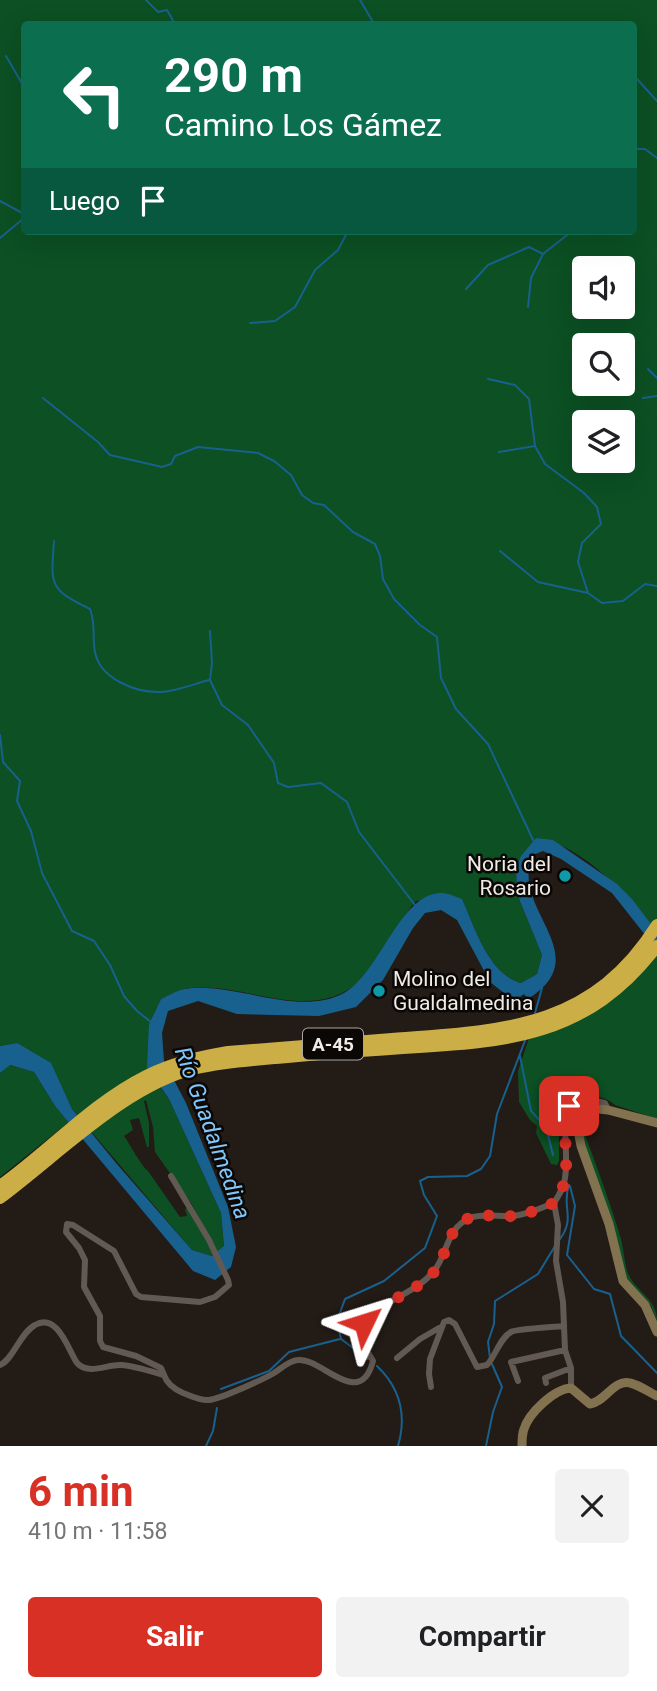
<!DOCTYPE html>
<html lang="es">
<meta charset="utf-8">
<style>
body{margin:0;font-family:Roboto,sans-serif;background:#f2f2f2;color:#202124;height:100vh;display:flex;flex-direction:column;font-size:26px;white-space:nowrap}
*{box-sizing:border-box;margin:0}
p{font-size:23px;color:#757577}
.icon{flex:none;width:38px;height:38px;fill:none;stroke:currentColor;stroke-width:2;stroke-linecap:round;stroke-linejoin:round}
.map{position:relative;height:1446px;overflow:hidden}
.details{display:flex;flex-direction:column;background:#fff;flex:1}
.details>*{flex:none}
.hud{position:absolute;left:21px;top:21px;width:616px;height:214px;border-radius:7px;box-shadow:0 7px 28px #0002;background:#0b6e4f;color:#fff;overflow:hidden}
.fabs{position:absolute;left:572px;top:256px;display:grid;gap:14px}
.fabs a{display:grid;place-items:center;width:63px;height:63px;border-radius:7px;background:#fff;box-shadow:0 7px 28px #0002;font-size:35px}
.pin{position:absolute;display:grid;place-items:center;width:60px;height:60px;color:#fff;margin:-30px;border-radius:14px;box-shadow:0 4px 10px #0006}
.me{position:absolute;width:77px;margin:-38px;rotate:49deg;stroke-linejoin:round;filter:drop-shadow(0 0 5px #0008)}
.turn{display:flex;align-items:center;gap:24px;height:147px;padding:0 28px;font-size:32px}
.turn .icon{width:91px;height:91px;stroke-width:2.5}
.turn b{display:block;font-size:49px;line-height:60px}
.then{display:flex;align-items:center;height:66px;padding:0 28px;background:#0003;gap:14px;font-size:26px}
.round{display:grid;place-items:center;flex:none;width:74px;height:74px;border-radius:7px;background:#f2f2f2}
.head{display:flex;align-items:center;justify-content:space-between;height:119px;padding:0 28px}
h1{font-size:42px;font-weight:700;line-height:52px;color:#d93025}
.cta{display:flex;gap:14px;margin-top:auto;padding:14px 28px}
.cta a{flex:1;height:80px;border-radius:7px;background:#d93025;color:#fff;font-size:28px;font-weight:700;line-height:80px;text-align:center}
.cta a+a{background:#f2f2f2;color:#202124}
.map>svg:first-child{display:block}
.green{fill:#0c5023;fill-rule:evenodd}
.water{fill:#18618e}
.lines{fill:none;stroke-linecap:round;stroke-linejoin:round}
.stream{stroke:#18618e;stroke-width:2}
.street{stroke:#635953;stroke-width:6}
.secondary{stroke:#82724f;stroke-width:9}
.highway{stroke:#ccae46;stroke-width:12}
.route{stroke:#d93025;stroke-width:12;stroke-dasharray:0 21.6}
.culture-dot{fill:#0f9aa8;stroke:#0a0705;stroke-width:2.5}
.labels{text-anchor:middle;stroke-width:5;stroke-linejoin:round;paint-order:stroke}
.shield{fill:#0a0705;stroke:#aba7a3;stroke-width:2}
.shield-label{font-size:19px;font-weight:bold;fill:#f0ebe7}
.poi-label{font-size:21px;fill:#f0ebe7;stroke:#0a0705;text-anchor:end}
.water-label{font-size:23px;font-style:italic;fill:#7fc7fc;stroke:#0a0705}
</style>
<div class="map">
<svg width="657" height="1446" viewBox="0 0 657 1446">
<rect width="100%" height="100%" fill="#231b16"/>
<!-- green -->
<path class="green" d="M0,0H657V932C629,896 583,845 536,838L516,867L517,894L542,955L537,974L521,983C488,974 475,927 462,899L416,901C395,925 384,958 361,980C310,1027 243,979 185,989C177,990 168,996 161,999L149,1024L159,1086L169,1099L221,1213L224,1247L218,1252L191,1203L155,1152L153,1127L146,1100L144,1101L149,1123V1147H147L139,1118L130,1120L133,1130L124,1136C130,1144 141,1166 148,1171L180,1217L187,1216L185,1209L189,1207L214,1255L212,1256L192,1250L72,1109L62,1088L17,1043L0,1046ZM24,24H634V231H24ZM584,268H623V306H584ZM584,345H623V383H584ZM584,422H623V460H584Z
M657,955V1119L615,1105C609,1099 598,1096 590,1096C552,1098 560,1132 559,1161L557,1165L551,1164L536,1133L537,1126L530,1120L519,1102L518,1071L529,1038Z
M9,1065L34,1072L55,1106L69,1122L0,1177V1073Z
M584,1116L585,1125L582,1127C596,1164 610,1202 621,1239C624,1250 624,1261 627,1271C634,1291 657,1298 657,1320L650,1304L627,1279L580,1130Z"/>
<!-- water -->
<path class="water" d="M536,838L553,840L617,884L632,899L657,932V950L612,893L561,859L543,851L533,855C508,909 599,954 528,999L524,994L514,1001L490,982L457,920L441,910L425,913L413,928L383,980L356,1007L319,1016L237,1014L198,1001L168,1011L162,1033L164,1061L186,1103L228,1207L236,1247L231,1267L215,1280L193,1271L55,1106L34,1072L10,1065L0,1073V1046L17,1043L51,1063L72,1109L116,1163L192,1250L212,1256L224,1246L221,1213L169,1099L147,1068L149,1024L161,999C168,996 177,990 185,989C233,981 298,1018 344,993C381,972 400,892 442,893C448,893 456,897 462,899C475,927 488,974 521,983L537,974L542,955L517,894L516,867L521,856Z"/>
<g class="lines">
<!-- stream -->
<path class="stream" d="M146,0L158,12L167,10L175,24
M360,0L373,22L379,24
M6,56L24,87
M637,79L657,101
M634,149H645L657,158
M0,201L24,214
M0,238L24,218
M466,289L488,265L529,247L543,254
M528,307L531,278L543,254L572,231
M250,323L275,321L295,307L315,270L338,250L348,231
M648,369L657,378
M488,379L515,385L529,399L535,446L545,464L584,493L597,507L601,524L582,543L578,562L588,593L602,603L623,601L645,584L657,586
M43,398L98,442L110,455L162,467L171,464L175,456L198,447L258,453L274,461L291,475L302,495L313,503L324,505L353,532L375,544L380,556L383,579L394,599L420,625L437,637L441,678L456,709L488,744L534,842
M643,398L657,396
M499,452L535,446
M54,541C51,584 48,589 90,609C96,624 92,637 95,652C100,679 136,693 161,692C177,691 194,684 209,680
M500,551L538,582L588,593
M210,631L212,663L210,680L222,705L248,725L274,763L278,783L288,787L321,783L347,802L359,832L415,905
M0,735L3,762L20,781L17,801L31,831L42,873L72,931L94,941L110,965L124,996L137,1011L151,1022
M535,1013L542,988
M520,1056L531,1111L546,1127L553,1155
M570,1186L575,1206L567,1255L594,1289L610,1294L621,1336L657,1373
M560,1239C576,1217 561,1207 569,1185
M490,1358L488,1342L494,1324L495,1301L538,1274L555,1246
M368,1359L341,1339L337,1321L345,1299L384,1281L425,1248L437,1216L424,1195L420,1181L428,1177L467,1176L481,1169L490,1156L497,1114L526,1038
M377,1366C401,1389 407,1415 398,1446
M221,1389L269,1371L289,1352L340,1339
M206,1446L213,1431L217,1408
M486,1446L493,1412L502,1387L492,1364"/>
<!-- street -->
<path class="street" d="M397,1358L420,1339L439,1328
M0,1365C13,1360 20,1333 35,1325C59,1311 70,1356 78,1364C90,1375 108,1364 121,1365C135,1366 150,1371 164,1375C167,1384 174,1389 183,1393C191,1396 200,1401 209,1400C220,1399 264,1379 274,1373C282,1368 288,1361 298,1360C321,1357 360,1411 373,1361L359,1337C374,1298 411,1299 434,1271C448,1254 446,1228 470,1218C482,1213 500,1217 513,1216C527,1215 541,1208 554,1203
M164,1375L161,1368L136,1356L103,1347L100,1341V1316L84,1287L85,1260L79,1248L66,1232L67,1224L73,1225L114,1251L136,1294L141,1297L200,1302L215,1297L229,1285L228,1280L209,1240L171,1176
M518,1381L511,1362L565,1350
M546,1383L545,1378L571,1368
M431,1387L429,1374L430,1359L444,1322L449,1320L455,1324L477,1367L487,1365C496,1355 500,1338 511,1332C515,1329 555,1327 563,1326
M571,1388V1368L565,1350L563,1302L556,1261L558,1225L554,1203C559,1195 564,1187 565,1178C569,1152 561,1135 569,1106C582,1099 592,1099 605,1103L608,1110"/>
<!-- secondary -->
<path class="secondary" d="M657,1123L608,1110L589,1108L576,1120L581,1146L609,1224L623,1281L645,1305L657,1332
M522,1446C522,1440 522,1434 524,1429C529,1413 554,1389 571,1388L590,1404C605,1402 614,1379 630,1383C639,1385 649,1392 657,1396"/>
<!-- highway -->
<path class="highway" d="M0,1186C49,1151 92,1103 146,1076C172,1063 199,1057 228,1052C283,1048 337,1043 392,1039C502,1031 592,1029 657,925
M0,1198C58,1155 127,1084 197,1068C223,1062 250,1060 276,1058C318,1054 360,1051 403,1048C508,1042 588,1037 657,946"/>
</g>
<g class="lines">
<!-- route -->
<path class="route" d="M364,1323C383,1300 414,1294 434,1272C448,1255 446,1229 469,1218C481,1213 499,1217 513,1216C527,1215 541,1208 554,1203C559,1195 564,1187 565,1178C569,1152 561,1135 569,1106"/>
</g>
<!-- markers -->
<g class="culture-dot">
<circle cx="565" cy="876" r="7"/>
<circle cx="379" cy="991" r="7"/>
</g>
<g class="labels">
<!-- shield labels -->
<rect class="shield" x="303" y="1028.5" width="60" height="31" rx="5"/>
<g class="shield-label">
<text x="333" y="1051">A-45</text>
</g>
<!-- poi labels -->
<g class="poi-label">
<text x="551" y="871">Noria del<tspan x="551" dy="24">Rosario</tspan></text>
<text x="393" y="986" text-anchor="start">Molino del<tspan x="393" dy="24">Gualdalmedina</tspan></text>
</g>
<!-- water labels -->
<g class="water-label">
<text transform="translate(213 1133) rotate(70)" y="8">Río Guadalmedina</text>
</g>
</g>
</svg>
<div class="fabs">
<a><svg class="icon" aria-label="sound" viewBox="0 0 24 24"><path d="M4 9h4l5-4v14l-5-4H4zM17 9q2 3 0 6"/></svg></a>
<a><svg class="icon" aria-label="search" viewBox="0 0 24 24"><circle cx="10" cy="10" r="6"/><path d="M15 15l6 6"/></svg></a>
<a><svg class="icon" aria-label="layers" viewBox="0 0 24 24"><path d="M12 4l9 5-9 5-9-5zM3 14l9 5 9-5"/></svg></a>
</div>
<div class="pin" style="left:569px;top:1106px;background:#d93025"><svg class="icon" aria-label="arrive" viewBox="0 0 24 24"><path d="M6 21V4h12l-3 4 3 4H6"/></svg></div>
<svg class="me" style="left:364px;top:1323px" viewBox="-20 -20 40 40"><path d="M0-17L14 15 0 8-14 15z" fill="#d93025" stroke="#fff" stroke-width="4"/></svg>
<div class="hud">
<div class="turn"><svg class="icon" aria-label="left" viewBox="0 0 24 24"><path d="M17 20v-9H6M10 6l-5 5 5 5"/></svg><div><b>290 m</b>Camino Los Gámez</div></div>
<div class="then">Luego<svg class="icon" aria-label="arrive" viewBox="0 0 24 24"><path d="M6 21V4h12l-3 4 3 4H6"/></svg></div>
</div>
</div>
<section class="details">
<div class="head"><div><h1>6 min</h1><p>410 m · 11:58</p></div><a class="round"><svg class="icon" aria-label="close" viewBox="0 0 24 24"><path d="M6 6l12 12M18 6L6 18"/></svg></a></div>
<div class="cta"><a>Salir</a><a>Compartir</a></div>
</section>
